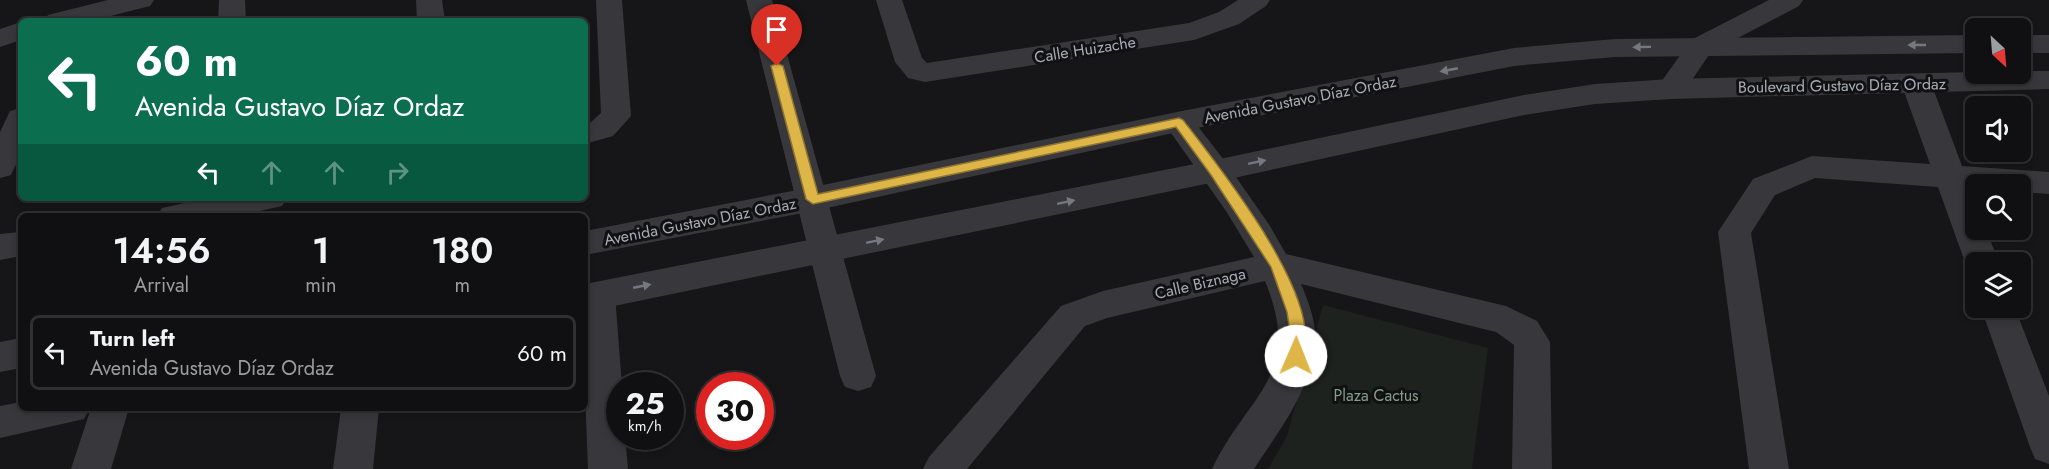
<!DOCTYPE html>
<meta charset="utf-8">
<style>
body{margin:0;font-family:Jost,sans-serif;background:#1e1e20;color:#f1f3f6;height:100vh;display:flex;flex-direction:column;font-size:22px;white-space:nowrap}
*{box-sizing:border-box;margin:0}
p{font-size:20px;color:#9c9d9f}
.icon{flex:none;width:33px;height:33px;fill:none;stroke:currentColor;stroke-width:2;stroke-linecap:round;stroke-linejoin:round}
.map{position:relative;flex:1;overflow:hidden}
.side{position:absolute;left:18px;top:213px;width:570px;height:198px;display:flex;flex-direction:column;background:#101012;border-radius:9px;box-shadow:0 3px 9px #0003,0 0 0 2px #303032}
.side>*{flex:none}
.banner{position:absolute;left:18px;top:18px;width:570px;height:183px;border-radius:9px;box-shadow:0 3px 9px #0003,0 0 0 2px #303032;background:#0b6e4f;color:#fff;overflow:hidden}
.needle{width:39px;rotate:154deg}
.tools{position:absolute;left:1965px;top:18px;display:grid;gap:12px}
.tools a{display:grid;place-items:center;width:66px;height:66px;border-radius:9px;background:#101012;box-shadow:0 3px 9px #0003,0 0 0 2px #303032;font-size:30px}
.speed{position:absolute;left:606px;top:372px;display:flex;gap:12px;font-size:30px;font-weight:700;text-align:center}
.speed>*{display:grid;place-content:center;width:78px;height:78px;border-radius:50%;background:#101012;box-shadow:0 3px 9px #0003,0 0 0 2px #303032;line-height:1}
.speed small{font-size:15px;font-weight:400}
.speed .limit{border:9px solid #d22;background:#fff;color:#111}
.pin{position:absolute;display:grid;place-items:center;width:51px;height:51px;color:#fff;margin:-62px -26px;border-radius:50% 50% 50% 0;rotate:-45deg;box-shadow:0 0 6px #0007}
.pin .icon{rotate:45deg}
.me{position:absolute;width:66px;margin:-33px;rotate:1deg;stroke-linejoin:round;filter:drop-shadow(0 0 4px #0008)}
.turn{display:flex;align-items:center;gap:21px;height:126px;padding:0 18px;font-size:27px}
.turn .icon{width:78px;height:78px;stroke-width:2.5}
.turn b{display:block;font-size:42px;line-height:51px}
.lanes{display:flex;align-items:center;height:57px;padding:0 18px;background:#0003;justify-content:center;gap:30px;direction:ltr}
.lanes .off{opacity:.35}
.eta{display:flex;justify-content:space-evenly;align-items:center;height:102px;text-align:center}
.eta b{font-size:36px;font-weight:600;line-height:42px}
ul{padding:0;list-style:none}
li{display:flex;align-items:center;gap:18px;height:75px;margin:0 12px 9px;padding:0 6px;border:3px solid #303032;border-radius:9px}
li div{flex:1}
li b{display:block;font-size:22px}
li em{font-style:normal}
.map>svg:first-child{display:block}
.green{fill:#1d221e}
.lines{fill:none;stroke-linecap:round;stroke-linejoin:round}
.minor{fill:#38383c;fill-rule:evenodd}
.tertiary{fill:#38383c;fill-rule:evenodd}
.oneway{fill:#77787f}
.route{fill:#deb648;stroke:#90762f;stroke-width:1.5}
.labels{text-anchor:middle;stroke-width:6;stroke-linejoin:round;paint-order:stroke}
.street-label{font-size:16px;fill:#aaadb6;stroke:#111113}
.park-label{font-size:16px;fill:#839f87;stroke:#111113}
</style>
<div class="map">
<svg width="2049" height="469" viewBox="0 0 2049 469">
<rect width="100%" height="100%" fill="#161618"/>
<!-- green -->
<path class="green" d="M1323,305L1488,348L1472,469H1268L1287,436Z"/>
<g class="lines">
<!-- minor -->
<path class="minor" d="M108,0H154L150,6L91,21H44L48,15Z
M219,0H245L246,21H218Z
M416,0H442L445,21H417Z
M596,0H622L631,116L613,136L585,144V124L591,122L601,113Z
M746,0H772L876,376L871,387L858,391L845,387L840,376Z
M876,0H902L922,58L927,63L1189,23L1219,12L1238,0H1270L1266,6L1239,24L1194,40L925,82L908,78L895,62Z
M1769,0H1803L1799,6L1711,52L1681,96L1671,99L1661,96L1656,89L1691,40Z
M21,22V40L0,47V29Z
M1916,74L1926,76L1931,83L1962,166L2049,172V194L2020,192V184H1976V189H1971L1976,201V230H1986L1999,262H1976V273L1970,271L1965,262L1938,187L1815,178L1775,195L1751,233L1789,469H1749L1718,232L1753,179L1812,156L1930,164L1901,83L1906,76Z
M21,108V154L11,175L0,178V132L10,111Z
M1179,113L1190,116L1227,164L1270,226L1286,254L1506,306L1537,321L1550,342L1552,469H1512L1514,345L1496,332L1301,284C1307,298 1314,316 1315,332C1317,383 1280,429 1254,469H1212C1248,393 1304,377 1265,281L1107,318L1085,326L967,469H923L929,457L1061,306L1103,291L1254,257L1226,211L1164,123L1168,116Z
M207,198H287L282,206L237,216H157L162,208Z
M21,232V256L0,260V234Z
M598,282L610,285L615,295L622,386H620V436H625L628,469H588L585,392V287Z
M1981,308H2015L2049,396V464L2035,459L2030,447Z
M91,408H129L111,469H71Z
M341,408H379L373,469H333Z"/>
<!-- tertiary -->
<path class="tertiary" d="M1976,35V53L1615,57L1514,66L1187,130L813,211L585,255V231L813,187L1187,110L1514,48L1615,39Z
M2020,35H2049V53H2020Z
M2020,71H2049V89L1671,99L1595,104L1524,115L1215,182L585,312V284L1215,160L1524,95L1595,84L1671,79L1976,72L2020,74Z
M21,338V368L0,372V342Z
M21,402V408H90L84,419L0,438V406Z"/>
</g>
<!-- one-way arrows -->
<defs><path id="oneway-solid" d="M-6-.8H1V-3.2L6.5 0L1 3.2V.8H-6Z" transform="scale(1.5)"/></defs>
<g class="oneway">
<use href="#oneway-solid" transform="translate(1917 45) rotate(180)"/>
<use href="#oneway-solid" transform="translate(1642 47) rotate(179)"/>
<use href="#oneway-solid" transform="translate(1449 70) rotate(169)"/>
<use href="#oneway-solid" transform="translate(1257 162) rotate(-12)"/>
<use href="#oneway-solid" transform="translate(1066 202) rotate(-12)"/>
<use href="#oneway-solid" transform="translate(875 241) rotate(-12)"/>
<use href="#oneway-solid" transform="translate(642 286) rotate(-11)"/>
</g>
<!-- route -->
<path class="route" d="M777,63L783,66L818,194L1179,118L1183,120C1217,164 1330,304 1301,360H1291L1289,356L1290,332L1287,312L1271,267L1211,175L1176,127L813,204L806,199L771,66Z"/>
<g class="labels">
<!-- street labels -->
<g class="street-label">
<text transform="translate(1085 49) rotate(-9)" y="6">Calle Huizache</text>
<text transform="translate(1842 85) rotate(-1)" y="6">Boulevard Gustavo Díaz Ordaz</text>
<text transform="translate(1300 99) rotate(-11)" y="6">Avenida Gustavo Díaz Ordaz</text>
<text transform="translate(700 221) rotate(-11)" y="6">Avenida Gustavo Díaz Ordaz</text>
<text transform="translate(1200 283) rotate(-13)" y="6">Calle Biznaga</text>
</g>
<!-- park labels -->
<g class="park-label">
<text x="1376" y="401">Plaza Cactus</text>
</g>
</g>
</svg>
<div class="tools">
<a><svg class="needle" viewBox="-14 -14 28 28"><path d="M0-13l5 13h-10z" fill="#e53935"/><path d="M0 13l5-13h-10z" fill="#9c9d9f"/></svg></a>
<a><svg class="icon" aria-label="sound" viewBox="0 0 24 24"><path d="M4 9h4l5-4v14l-5-4H4zM17 9q2 3 0 6"/></svg></a>
<a><svg class="icon" aria-label="search" viewBox="0 0 24 24"><circle cx="10" cy="10" r="6"/><path d="M15 15l6 6"/></svg></a>
<a><svg class="icon" aria-label="layers" viewBox="0 0 24 24"><path d="M12 4l9 5-9 5-9-5zM3 14l9 5 9-5"/></svg></a>
</div>
<div class="speed"><div>25<small>km/h</small></div><div class="limit">30</div></div>
<div class="pin" style="left:777px;top:66px;background:#d93025"><svg class="icon" aria-label="arrive" viewBox="0 0 24 24"><path d="M6 21V4h12l-3 4 3 4H6"/></svg></div>
<svg class="me" style="left:1296px;top:356px" viewBox="-20 -20 40 40"><circle r="19" fill="#fff"/><path d="M0-13L10 11 0 6-10 11z" fill="#deb648"/></svg>
<div class="banner">
<div class="turn"><svg class="icon" aria-label="left" viewBox="0 0 24 24"><path d="M17 20v-9H6M10 6l-5 5 5 5"/></svg><div><b>60 m</b>Avenida Gustavo Díaz Ordaz</div></div>
<div class="lanes"><svg class="icon" aria-label="left" viewBox="0 0 24 24"><path d="M17 20v-9H6M10 6l-5 5 5 5"/></svg><svg class="icon off" aria-label="ahead" viewBox="0 0 24 24"><path d="M12 20V5M6 11l6-6 6 6"/></svg><svg class="icon off" aria-label="ahead" viewBox="0 0 24 24"><path d="M12 20V5M6 11l6-6 6 6"/></svg><svg class="icon off" aria-label="right" viewBox="0 0 24 24"><path d="M7 20v-9h11M14 6l5 5-5 5"/></svg></div>
</div>
<section class="side">
<div class="eta">
<div><b>14:56</b><p>Arrival</p></div>
<div><b>1</b><p>min</p></div>
<div><b>180</b><p>m</p></div>
</div>
<ul>
<li><svg class="icon" aria-label="left" viewBox="0 0 24 24"><path d="M17 20v-9H6M10 6l-5 5 5 5"/></svg><div><b>Turn left</b><p>Avenida Gustavo Díaz Ordaz</p></div><em>60 m</em></li>
</ul>
</section>
</div>
